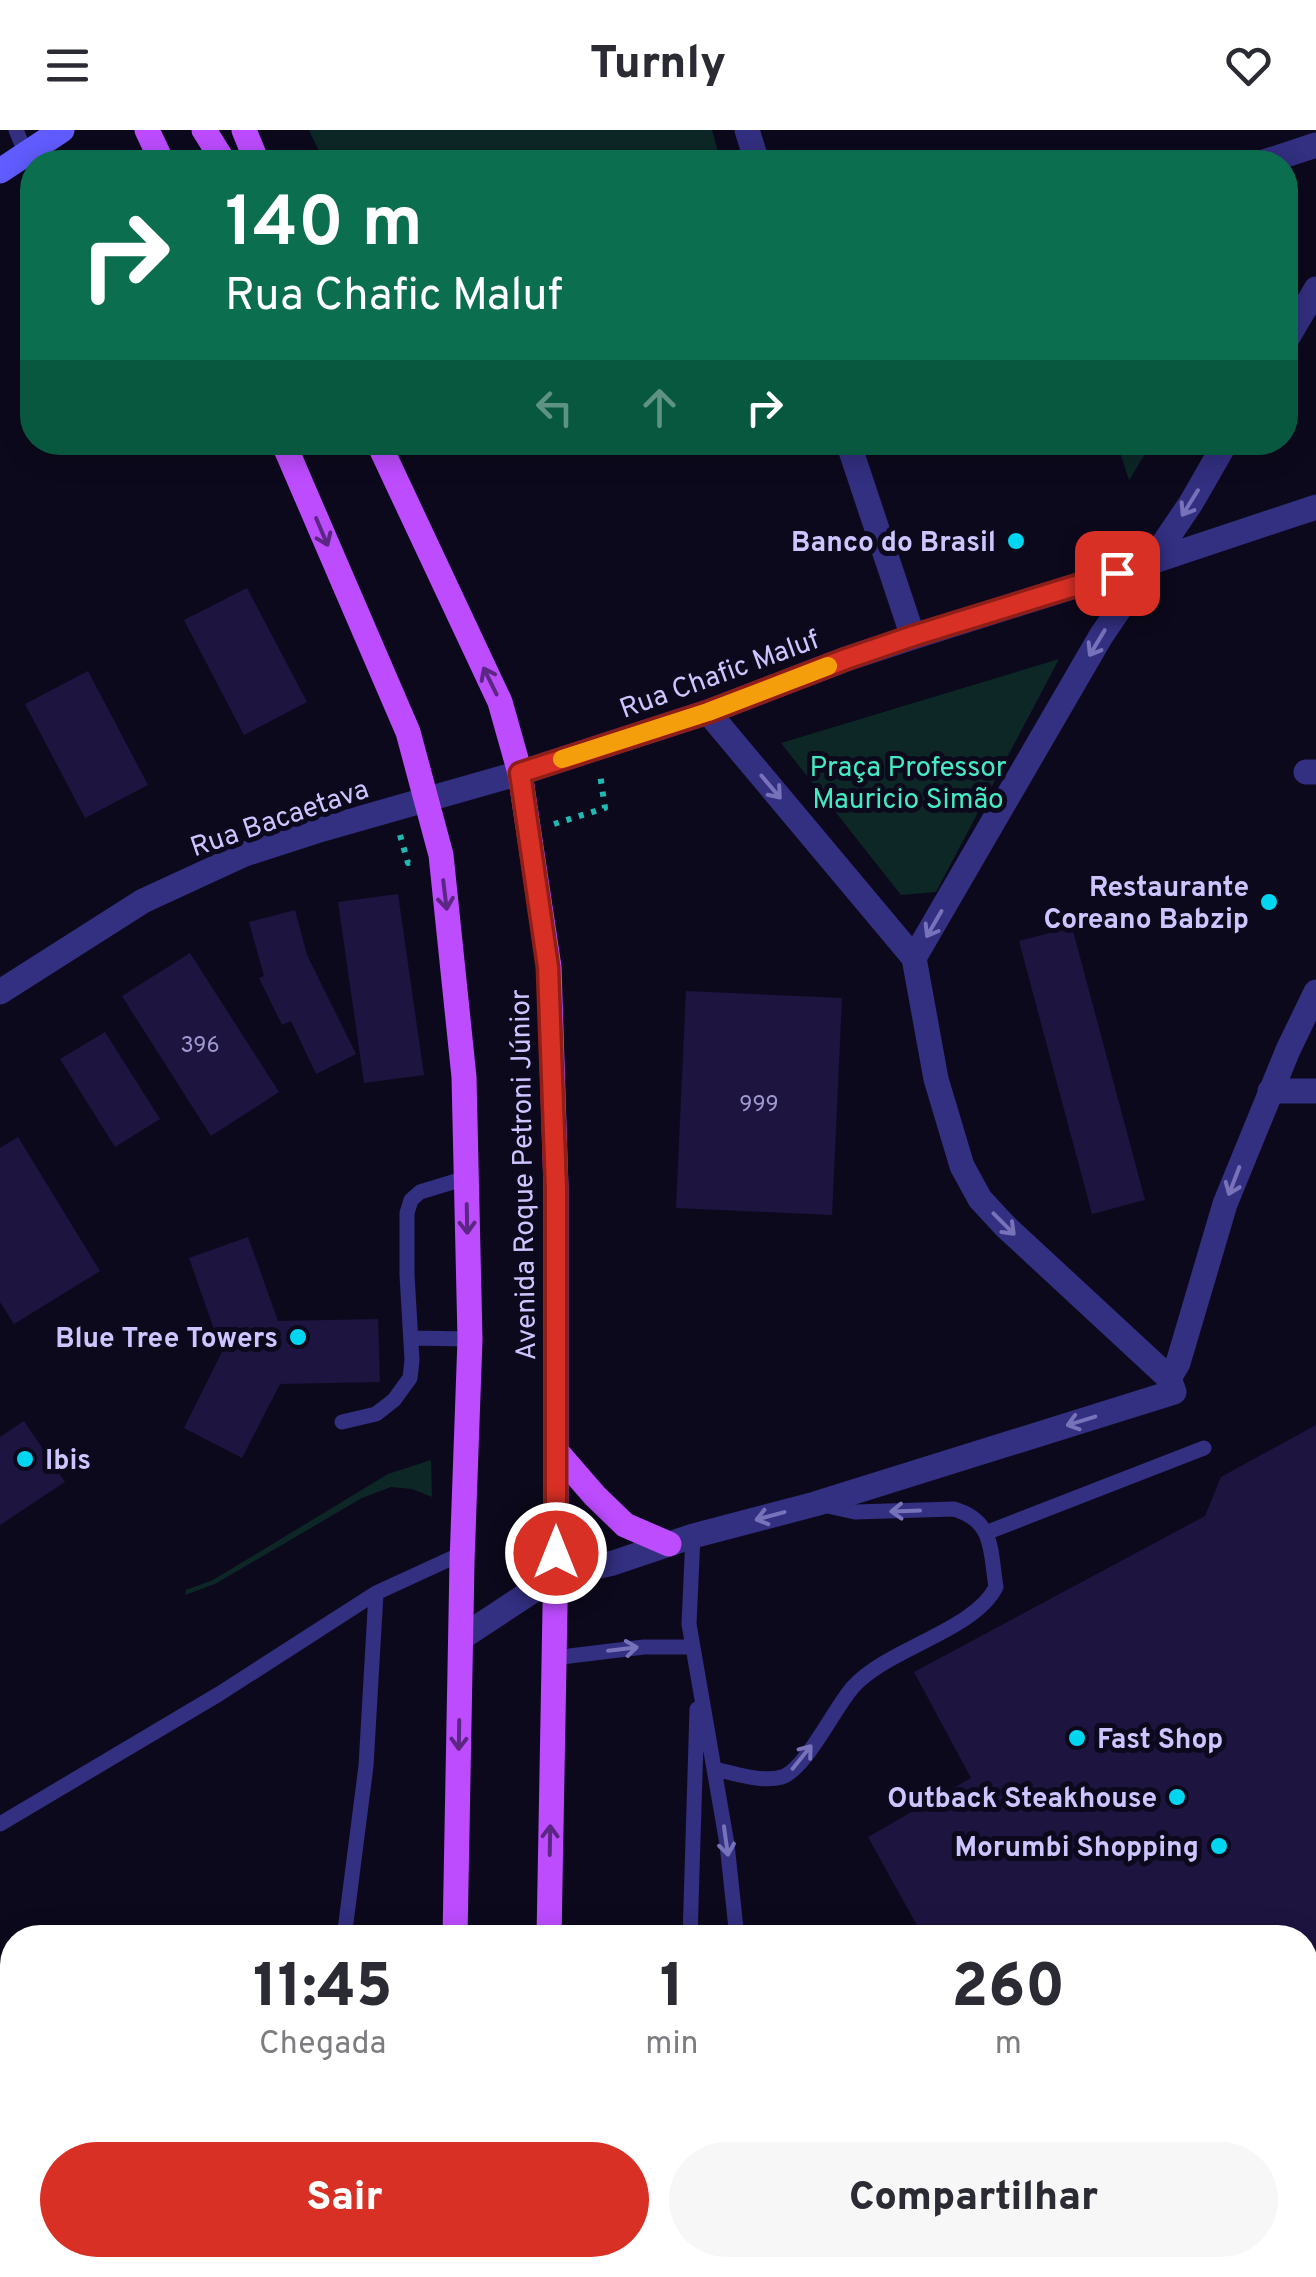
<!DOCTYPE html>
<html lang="pt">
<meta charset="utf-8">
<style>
body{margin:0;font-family:Overpass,sans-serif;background:#f7f7f7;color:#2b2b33;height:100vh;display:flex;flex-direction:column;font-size:38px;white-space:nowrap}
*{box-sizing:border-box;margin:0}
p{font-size:32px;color:#7c7c81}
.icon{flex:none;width:55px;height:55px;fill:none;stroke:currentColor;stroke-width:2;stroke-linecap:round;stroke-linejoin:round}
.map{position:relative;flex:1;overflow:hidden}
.side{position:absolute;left:0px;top:1795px;width:1318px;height:352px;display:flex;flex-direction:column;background:#fff;border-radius:40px 40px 0 0;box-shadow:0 5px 25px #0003}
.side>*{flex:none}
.top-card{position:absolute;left:20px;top:20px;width:1278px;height:305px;border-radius:40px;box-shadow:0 5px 25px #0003;background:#0b6e4f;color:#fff;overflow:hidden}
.pin{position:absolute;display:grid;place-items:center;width:85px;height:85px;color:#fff;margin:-42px;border-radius:20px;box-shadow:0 5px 15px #0006}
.me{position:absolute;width:110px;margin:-55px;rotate:0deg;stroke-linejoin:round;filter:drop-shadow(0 0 8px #0008)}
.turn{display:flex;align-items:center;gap:35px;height:210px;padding:0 40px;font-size:45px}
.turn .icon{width:130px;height:130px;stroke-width:2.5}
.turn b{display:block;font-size:70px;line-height:85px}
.lanes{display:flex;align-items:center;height:95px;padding:0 40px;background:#0003;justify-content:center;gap:50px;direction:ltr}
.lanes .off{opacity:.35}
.eta{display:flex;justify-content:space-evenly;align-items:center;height:170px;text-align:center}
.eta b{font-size:60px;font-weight:800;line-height:70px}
.cta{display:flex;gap:20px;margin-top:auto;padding:20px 40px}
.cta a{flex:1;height:115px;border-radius:60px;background:#d93025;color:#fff;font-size:40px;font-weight:800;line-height:115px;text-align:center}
.cta a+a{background:#f7f7f7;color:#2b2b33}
header{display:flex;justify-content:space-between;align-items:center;height:130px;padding:0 40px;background:#fff;font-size:45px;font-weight:800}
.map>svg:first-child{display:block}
.green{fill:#0c2726}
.building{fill:#1d1440}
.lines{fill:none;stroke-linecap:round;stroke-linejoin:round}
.path{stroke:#20b8b0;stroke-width:6;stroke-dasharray:5 8;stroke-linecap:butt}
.lane{stroke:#332f81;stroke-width:15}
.street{stroke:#332f81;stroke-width:25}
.secondary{stroke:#615cff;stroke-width:25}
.primary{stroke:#bd4cff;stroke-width:25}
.oneway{stroke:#7872ba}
.oneway2{stroke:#5c2783}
.route-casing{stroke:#8d1f18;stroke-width:25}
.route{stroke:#d93025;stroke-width:18}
.slow{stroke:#f59e0b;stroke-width:18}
.poi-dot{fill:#00d6f0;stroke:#0d091d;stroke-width:4}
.labels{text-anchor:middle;stroke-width:10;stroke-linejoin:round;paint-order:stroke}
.number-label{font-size:22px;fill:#a099cf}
.poi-label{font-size:28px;font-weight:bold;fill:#ccc5ff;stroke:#0d091d;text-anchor:end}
.street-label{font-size:28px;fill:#ccc5ff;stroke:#0d091d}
.park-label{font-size:28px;fill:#46eac2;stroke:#0d091d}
</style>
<header><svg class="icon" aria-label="menu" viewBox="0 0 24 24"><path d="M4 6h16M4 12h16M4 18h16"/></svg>Turnly<svg class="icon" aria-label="heart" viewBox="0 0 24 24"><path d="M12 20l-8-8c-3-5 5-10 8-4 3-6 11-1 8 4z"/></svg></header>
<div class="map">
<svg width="1316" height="2147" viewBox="0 0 1316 2147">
<rect width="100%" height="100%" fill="#0d091d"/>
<!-- green -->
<path class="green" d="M309,0H712L721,32H324Z
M1117,313H1152L1129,350Z
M1059,529L936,762L901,765L781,613Z
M431,1330L432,1367L412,1359L391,1357L362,1368L215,1454L185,1465L186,1460L213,1450L388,1344Z"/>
<!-- building -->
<path class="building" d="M247,458L307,572L244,605L184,490Z
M88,541L148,655L85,688L25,574Z
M398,764L424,945L364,953L338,772Z
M295,780L307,825L356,924L316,944L291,891L282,895L259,848L264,846L249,792Z
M1072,797L1145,1070L1092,1084L1019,811Z
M190,823L279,962L211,1006L122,866Z
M686,861L842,868L832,1085L676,1078Z
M105,902L160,989L115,1017L60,929Z
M18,1007L100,1141L14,1194L0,1172V1018Z
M248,1107L278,1191L378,1189L380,1252L280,1254L242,1328L184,1298L222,1222L189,1128Z
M24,1291L65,1352L0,1395V1307Z
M1316,1295V2147H846L840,2135H1305V1808H924L868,1707L971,1648L914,1542L1205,1386L1221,1347Z
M0,2035L12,2054V2135H65L72,2147H0Z"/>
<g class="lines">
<!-- path -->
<path class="path" d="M554,694L605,678L600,644
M400,705L408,733L411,732"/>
<!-- lane -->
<path class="lane" d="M16,0L26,24
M412,1208L470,1209
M342,1292L376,1284L394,1270L410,1248L412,1230L407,1145V1083L411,1070L420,1062L466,1048
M988,1402L1204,1318
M693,1406L689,1494L727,1714L737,1808
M553,1528L644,1517H693
M714,1639C735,1643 761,1653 782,1647C805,1640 835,1577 853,1557C888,1518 974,1501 996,1457C990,1422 995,1391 954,1379L855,1382L823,1375
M0,1694L219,1564L376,1463L463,1423
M344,1808L366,1636L376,1463
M690,1808L697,1579
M0,1939L12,1957
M136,2135L144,2147
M318,2135L319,2147
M777,2135L783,2147
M677,2147L678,2135
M688,2147L700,2135"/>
<!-- street -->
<path class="street" d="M747,0L757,32
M1264,32L1316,15
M1285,212L1316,159
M848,312L913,507
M708,582L914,828
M1306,642H1316
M0,862L143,771L245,724L316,701L520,643L708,582L846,529L913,507L1151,432L1316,377
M1270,961H1316
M1169,1248L1178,1233L1225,1074L1288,920L1316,862
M461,1508L555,1446L613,1433L693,1406L815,1374L1174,1262L1169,1248L1005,1096L980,1069L962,1036L936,949L914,828L1101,506L1191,373L1226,312"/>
<!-- secondary -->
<path class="secondary" d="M0,41L62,0"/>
<!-- primary -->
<path class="primary" d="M147,0L162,32
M204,0L224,32
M244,0L257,32
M283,312L408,602L441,725L464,947L470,1209L462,1432L455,1808
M378,312L500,572L520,643L549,837L556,1058V1423L549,1808
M556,1321L595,1366L625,1395L669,1414
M448,2147L449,2135
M544,2147V2135"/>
</g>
<!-- one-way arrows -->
<defs><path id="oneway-shaft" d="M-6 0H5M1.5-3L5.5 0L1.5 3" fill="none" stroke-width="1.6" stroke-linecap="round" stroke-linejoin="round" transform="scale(2.5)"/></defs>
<g class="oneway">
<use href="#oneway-shaft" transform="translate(1190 373) rotate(122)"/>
<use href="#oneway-shaft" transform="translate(1097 513) rotate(121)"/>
<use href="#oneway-shaft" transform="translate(771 657) rotate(50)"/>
<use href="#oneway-shaft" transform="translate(934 794) rotate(120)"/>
<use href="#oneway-shaft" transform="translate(1234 1051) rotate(111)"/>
<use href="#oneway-shaft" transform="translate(1004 1094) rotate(45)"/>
<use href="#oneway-shaft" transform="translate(1081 1291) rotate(163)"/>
<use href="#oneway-shaft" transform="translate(905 1381) rotate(178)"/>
<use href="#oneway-shaft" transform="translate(770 1386) rotate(165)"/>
<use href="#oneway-shaft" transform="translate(623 1519) rotate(-7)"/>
<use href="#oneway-shaft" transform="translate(802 1627) rotate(-51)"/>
<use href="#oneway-shaft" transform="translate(726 1711) rotate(82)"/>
</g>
<g class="oneway2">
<use href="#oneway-shaft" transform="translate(322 402) rotate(67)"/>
<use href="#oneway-shaft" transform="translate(490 551) rotate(-116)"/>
<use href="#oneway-shaft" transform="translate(445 765) rotate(83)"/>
<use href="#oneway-shaft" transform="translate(467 1089) rotate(89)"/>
<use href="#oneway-shaft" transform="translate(459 1605) rotate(91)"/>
<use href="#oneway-shaft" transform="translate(550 1710) rotate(-89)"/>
</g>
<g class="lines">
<defs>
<path id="route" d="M556,1423V1058L548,837L520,643L708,582L846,529L913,506L1117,443"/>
</defs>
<!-- route casing -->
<use href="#route" class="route-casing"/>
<!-- route -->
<use href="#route" class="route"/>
<!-- slow -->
<path class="slow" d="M562,629L708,582L828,536"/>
</g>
<!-- markers -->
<g class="poi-dot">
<circle cx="1016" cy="411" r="10"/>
<circle cx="1269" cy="772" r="10"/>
<circle cx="298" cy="1207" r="10"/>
<circle cx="25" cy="1329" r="10"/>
<circle cx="1077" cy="1608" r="10"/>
<circle cx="1177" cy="1667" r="10"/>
<circle cx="1219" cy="1716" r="10"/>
</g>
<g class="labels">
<!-- number labels -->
<g class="number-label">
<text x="200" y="922">396</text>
<text x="759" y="981">999</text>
</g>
<!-- poi labels -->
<g class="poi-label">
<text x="996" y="421">Banco do Brasil</text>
<text x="1249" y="766">Restaurante<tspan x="1249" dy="32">Coreano Babzip</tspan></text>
<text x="278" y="1217">Blue Tree Towers</text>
<text x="45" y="1339" text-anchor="start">Ibis</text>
<text x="1097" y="1618" text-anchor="start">Fast Shop</text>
<text x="1157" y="1677">Outback Steakhouse</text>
<text x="1199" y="1726">Morumbi Shopping</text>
</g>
<!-- street labels -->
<g class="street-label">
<text transform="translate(719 543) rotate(-20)" y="10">Rua Chafic Maluf</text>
<text transform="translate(279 687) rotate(-19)" y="10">Rua Bacaetava</text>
<text transform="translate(522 1045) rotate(-91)" y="10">Avenida Roque Petroni Júnior</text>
</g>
<!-- park labels -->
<g class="park-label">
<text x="908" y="646">Praça Professor<tspan x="908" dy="32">Mauricio Simão</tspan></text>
</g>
</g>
</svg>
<div class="pin" style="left:1117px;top:443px;background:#d93025"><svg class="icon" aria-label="arrive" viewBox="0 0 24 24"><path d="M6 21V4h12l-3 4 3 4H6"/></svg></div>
<svg class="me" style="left:556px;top:1423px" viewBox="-20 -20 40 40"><circle r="17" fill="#d93025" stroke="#fff" stroke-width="3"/><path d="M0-11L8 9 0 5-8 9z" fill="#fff"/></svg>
<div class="top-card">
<div class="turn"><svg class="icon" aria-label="right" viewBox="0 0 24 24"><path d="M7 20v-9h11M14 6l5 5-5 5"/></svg><div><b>140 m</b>Rua Chafic Maluf</div></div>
<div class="lanes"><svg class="icon off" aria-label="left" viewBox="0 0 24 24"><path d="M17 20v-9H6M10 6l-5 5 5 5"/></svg><svg class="icon off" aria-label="ahead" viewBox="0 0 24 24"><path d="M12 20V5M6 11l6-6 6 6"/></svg><svg class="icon" aria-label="right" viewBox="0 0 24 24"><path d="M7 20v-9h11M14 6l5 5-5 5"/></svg></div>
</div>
<section class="side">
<div class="eta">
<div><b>11:45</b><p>Chegada</p></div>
<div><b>1</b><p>min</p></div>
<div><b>260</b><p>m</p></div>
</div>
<div class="cta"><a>Sair</a><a>Compartilhar</a></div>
</section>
</div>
